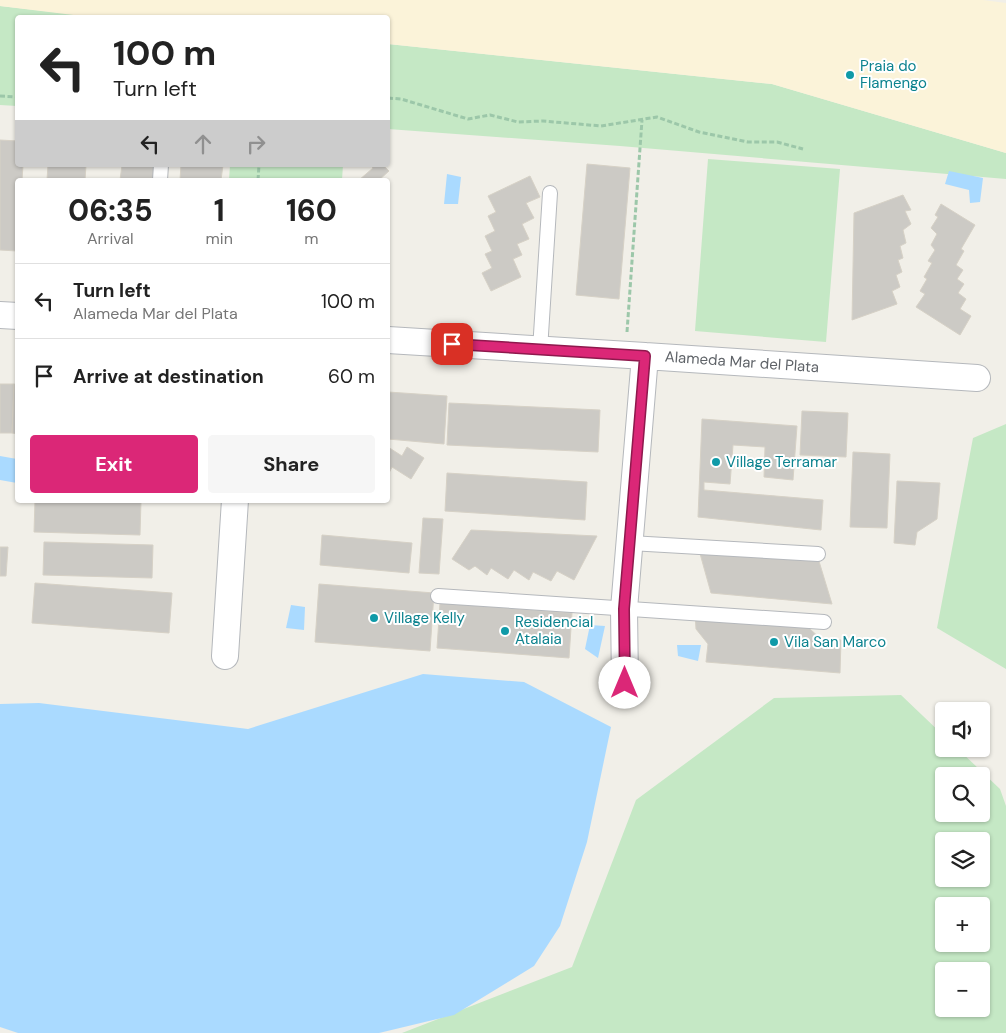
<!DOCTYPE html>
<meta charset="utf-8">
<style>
body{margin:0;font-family:"DM Sans",sans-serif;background:#f6f6f6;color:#222;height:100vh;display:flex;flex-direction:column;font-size:19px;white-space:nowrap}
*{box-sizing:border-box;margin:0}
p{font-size:16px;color:#767676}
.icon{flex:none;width:28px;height:28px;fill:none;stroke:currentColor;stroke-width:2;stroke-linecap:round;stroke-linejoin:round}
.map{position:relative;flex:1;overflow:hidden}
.panel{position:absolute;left:15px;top:178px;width:375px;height:325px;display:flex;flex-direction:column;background:#fff;border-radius:5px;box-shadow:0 1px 4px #0004}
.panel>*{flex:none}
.top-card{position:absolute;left:15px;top:15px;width:375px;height:152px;border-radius:5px;box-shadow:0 1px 4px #0004;background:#fff;color:#222;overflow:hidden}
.controls{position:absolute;left:935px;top:702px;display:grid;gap:10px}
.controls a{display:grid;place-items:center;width:55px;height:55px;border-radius:5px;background:#fff;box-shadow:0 1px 4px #0004;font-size:25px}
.pin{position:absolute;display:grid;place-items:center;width:42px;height:42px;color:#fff;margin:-21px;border-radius:10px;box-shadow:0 2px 8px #0006}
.me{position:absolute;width:55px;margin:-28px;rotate:0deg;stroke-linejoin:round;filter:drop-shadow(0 0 4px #0008)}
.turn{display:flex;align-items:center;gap:18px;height:105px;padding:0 15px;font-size:22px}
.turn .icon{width:65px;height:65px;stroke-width:2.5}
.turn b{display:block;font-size:35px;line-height:42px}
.lanes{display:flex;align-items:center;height:48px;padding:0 15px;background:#0003;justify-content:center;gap:25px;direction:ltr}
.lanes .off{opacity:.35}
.eta{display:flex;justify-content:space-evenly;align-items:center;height:85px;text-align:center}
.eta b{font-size:30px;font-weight:700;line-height:35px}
.cta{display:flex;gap:10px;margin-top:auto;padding:10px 15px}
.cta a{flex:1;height:58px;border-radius:5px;background:#db2777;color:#fff;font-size:20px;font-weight:700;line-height:58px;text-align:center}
.cta a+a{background:#f6f6f6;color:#222}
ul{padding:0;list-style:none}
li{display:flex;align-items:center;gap:15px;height:75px;padding:0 15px;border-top:1px solid #e0e0e0}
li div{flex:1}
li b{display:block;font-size:19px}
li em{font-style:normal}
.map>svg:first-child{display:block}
.green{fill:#c5e8c5;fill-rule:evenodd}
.sand{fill:#fbf3d9}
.water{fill:#aadaff}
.building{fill:#cccac5;stroke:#d6d1c6}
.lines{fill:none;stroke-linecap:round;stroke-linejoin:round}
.service-casing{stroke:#b5b8bc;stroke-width:16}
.minor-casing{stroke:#b5b8bc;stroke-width:28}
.path{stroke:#9cc7a9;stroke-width:3;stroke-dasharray:5 2.5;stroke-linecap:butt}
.service{stroke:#fff;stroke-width:14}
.minor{stroke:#fff;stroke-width:26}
.route-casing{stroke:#8e194d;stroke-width:12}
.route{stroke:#db2777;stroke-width:9}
.culture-dot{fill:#0f9aa8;stroke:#fff;stroke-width:2}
.labels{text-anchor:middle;stroke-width:4;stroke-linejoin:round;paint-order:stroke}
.culture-label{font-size:15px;fill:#0d838f;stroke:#fff;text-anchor:start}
.street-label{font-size:15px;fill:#5f6368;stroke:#fff}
</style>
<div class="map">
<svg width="1006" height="1033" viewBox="0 0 1006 1033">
<rect width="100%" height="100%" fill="#f1efe8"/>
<!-- green -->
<path class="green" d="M0,6L98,17L18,18L17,106L0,105Z
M388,44L772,84L1006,153V179L620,146L388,129Z
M708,159L840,169L826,342L695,331Z
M230,165H343L342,180H229Z
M1006,424V669L937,628L973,438Z
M901,695L944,736V749H958L1000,789L1006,806V1033H402L572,967L636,800L774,698ZM944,776H981V814H944ZM944,841H981V879H944ZM944,906H981V944H944ZM944,971H981V1009H944Z"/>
<!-- sand -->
<path class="sand" d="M0,0H983L1006,3V153L772,84L388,44V18H98L0,6Z"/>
<!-- water -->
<path class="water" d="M949,171L983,178L980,202L970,203L969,190L945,184Z
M447,174L461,177L458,204H444Z
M0,456L17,459V483L0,480Z
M291,605L305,607L304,630L286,628Z
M590,625L605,626L598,658L585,649Z
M677,645H701L698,661L678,656Z
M423,674L524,682L611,727L587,842L560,926L534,966L454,1015L379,1033H18L0,1027V704L39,703L248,729Z"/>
<!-- building -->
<path class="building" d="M0,140L18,141V165H23L22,180H18L17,251L0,250Z
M587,164L630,168L619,299L576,295Z
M48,165H86L85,180H47Z
M122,165H155L154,180H120Z
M181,165H223L221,180H180Z
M370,165H383L389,171L379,180H359L373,168Z
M530,176L540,197L526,203L534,218L522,224L529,239L517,244L522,255L513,259L521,277L491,291L482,273L492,268L485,254L492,251L485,236L495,231L488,216L496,212L488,196Z
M903,195L911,210L905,211L911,224L903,230L906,243L900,246L903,258L898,260L902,272L896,275L900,287L892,291L897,304L852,320L854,213Z
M941,204L975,225L961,249L964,251L956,265L963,270L957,279L964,284L958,293L966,299L960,309L971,316L960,335L916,307L925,294L920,291L927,279L924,277L932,263L928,261L935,250L931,245L937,234L931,228L938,217L935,215Z
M0,384H14L12,433H0Z
M14,384L18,385V434L12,433Z
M388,392L447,396L444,444L388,439Z
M449,403L600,410L598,452L447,445Z
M802,411L848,413L846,457L800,455Z
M702,419L797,426L793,480L764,477L765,447L733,445L730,484L704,482V490L823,500L821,530L698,517Z
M388,447L402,456L407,447L424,458L411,479L392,467L388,475Z
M853,452L890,454L887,528L850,527Z
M447,473L587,482L585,520L445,511Z
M897,481L940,483L937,519L917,532L915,545L894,543Z
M35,500L141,501L140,535L34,532Z
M423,518L443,519L439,574L419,573Z
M471,530L597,536L574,580L557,571L551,581L533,572L529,580L514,570L508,579L491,568L487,575L475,566L469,570L452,559Z
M322,535L412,543L409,573L320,565Z
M44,542L153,545L152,578L43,575Z
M0,547H8L6,576H0Z
M699,550L818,558L832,604L711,593Z
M35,583L172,593L169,633L32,623Z
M319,584L434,593L430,651L315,642Z
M440,603L572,613L569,658L437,648Z
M695,614L800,620L821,639L841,640L840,673L706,662L708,644L696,629Z"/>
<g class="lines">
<defs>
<path id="service" d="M160,180L161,165
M540,350L550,193
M630,543L818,554
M438,596L824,622"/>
<path id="minor" d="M0,315L18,316
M388,340L645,356L977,378
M225,656L235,500
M625,683L624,609L645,356"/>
</defs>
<!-- service casing -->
<use href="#service" class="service-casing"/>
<!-- minor casing -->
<use href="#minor" class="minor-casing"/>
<!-- path -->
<path class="path" d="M0,96L18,97
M388,98L401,99L468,119L490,115L518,122L543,121L601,126L657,117L699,132L748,142H777L803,149
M258,180L259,165
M627,332L642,120"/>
<!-- service -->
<use href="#service" class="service"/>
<!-- minor -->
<use href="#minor" class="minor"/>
</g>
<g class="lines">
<defs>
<path id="route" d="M452,344L645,356L624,609L625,683"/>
</defs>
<!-- route casing -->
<use href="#route" class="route-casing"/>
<!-- route -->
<use href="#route" class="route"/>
</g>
<!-- markers -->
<g class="culture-dot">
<circle cx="850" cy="75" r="5"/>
<circle cx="716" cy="462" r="5"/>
<circle cx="374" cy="618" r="5"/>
<circle cx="505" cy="631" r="5"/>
<circle cx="774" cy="642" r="5"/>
</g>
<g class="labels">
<!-- culture labels -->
<g class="culture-label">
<text x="860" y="71">Praia do<tspan x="860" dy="17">Flamengo</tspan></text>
<text x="726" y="467">Village Terramar</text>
<text x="384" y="623">Village Kelly</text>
<text x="515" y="627">Residencial<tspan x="515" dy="17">Atalaia</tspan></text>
<text x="784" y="647">Vila San Marco</text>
</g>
<!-- street labels -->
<g class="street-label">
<text transform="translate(742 362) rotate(4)" y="5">Alameda Mar del Plata</text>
</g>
</g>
</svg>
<div class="controls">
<a><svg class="icon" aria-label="sound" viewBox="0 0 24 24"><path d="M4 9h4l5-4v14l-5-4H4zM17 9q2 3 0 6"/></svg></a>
<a><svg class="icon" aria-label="search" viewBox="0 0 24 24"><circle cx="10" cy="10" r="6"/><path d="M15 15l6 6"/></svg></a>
<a><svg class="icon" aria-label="layers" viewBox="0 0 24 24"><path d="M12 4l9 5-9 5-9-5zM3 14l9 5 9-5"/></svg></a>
<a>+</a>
<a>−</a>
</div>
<div class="pin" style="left:452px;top:344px;background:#d93025"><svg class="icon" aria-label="arrive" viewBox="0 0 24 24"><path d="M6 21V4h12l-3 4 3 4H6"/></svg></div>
<svg class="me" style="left:625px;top:683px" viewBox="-20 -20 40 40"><circle r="19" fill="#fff"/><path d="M0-13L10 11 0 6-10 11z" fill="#db2777"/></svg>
<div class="top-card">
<div class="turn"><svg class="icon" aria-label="left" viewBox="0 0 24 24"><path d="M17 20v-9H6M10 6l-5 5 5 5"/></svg><div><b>100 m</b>Turn left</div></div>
<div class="lanes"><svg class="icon" aria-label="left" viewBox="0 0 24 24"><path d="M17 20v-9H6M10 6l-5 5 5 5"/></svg><svg class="icon off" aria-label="ahead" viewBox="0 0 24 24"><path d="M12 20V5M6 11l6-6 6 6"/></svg><svg class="icon off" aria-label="right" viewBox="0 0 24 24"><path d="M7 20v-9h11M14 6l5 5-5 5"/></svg></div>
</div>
<section class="panel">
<div class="eta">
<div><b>06:35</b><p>Arrival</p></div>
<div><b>1</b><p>min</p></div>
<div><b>160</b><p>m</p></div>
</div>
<ul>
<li><svg class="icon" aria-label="left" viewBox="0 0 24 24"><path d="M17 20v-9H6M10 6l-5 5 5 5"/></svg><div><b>Turn left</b><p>Alameda Mar del Plata</p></div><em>100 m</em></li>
<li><svg class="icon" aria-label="arrive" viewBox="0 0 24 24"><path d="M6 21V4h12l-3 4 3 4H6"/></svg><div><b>Arrive at destination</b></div><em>60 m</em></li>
</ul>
<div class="cta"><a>Exit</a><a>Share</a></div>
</section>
</div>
